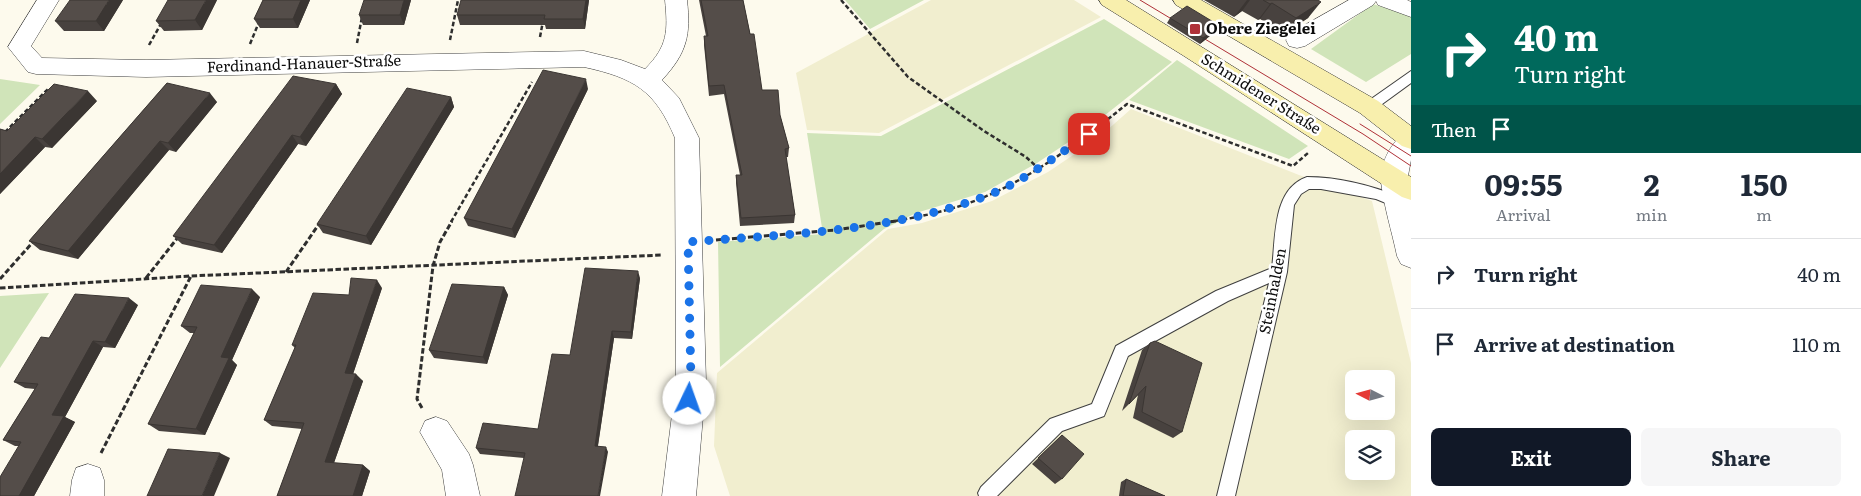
<!DOCTYPE html>
<meta charset="utf-8">
<style>
body{margin:0;font-family:Literata,serif;background:#f6f6f7;color:#1f2937;height:100vh;display:flex;flex-direction:column;font-size:19px;white-space:nowrap}
*{box-sizing:border-box;margin:0}
p{font-size:16px;color:#747a83}
.icon{flex:none;width:28px;height:28px;fill:none;stroke:currentColor;stroke-width:2;stroke-linecap:round;stroke-linejoin:round}
.map{position:relative;flex:1;overflow:hidden}
.sheet{display:flex;flex-direction:column;background:#fff;width:450px}
.sheet>*{flex:none}
.banner{background:#00695c;color:#fff;overflow:hidden}
.needle{width:32px;rotate:276deg}
.controls{position:absolute;left:1345px;top:370px;display:grid;gap:10px}
.controls a{display:grid;place-items:center;width:50px;height:50px;border-radius:8px;background:#fff;box-shadow:0 5px 20px #0002;font-size:25px}
.pin{position:absolute;display:grid;place-items:center;width:42px;height:42px;color:#fff;margin:-21px;border-radius:10px;box-shadow:0 2px 8px #0006}
.me{position:absolute;width:55px;margin:-28px;rotate:3deg;stroke-linejoin:round;filter:drop-shadow(0 0 4px #0008)}
.turn{display:flex;align-items:center;gap:18px;height:105px;padding:0 20px;font-size:22px}
.turn .icon{width:65px;height:65px;stroke-width:2.5}
.turn b{display:block;font-size:35px;line-height:42px}
.then{display:flex;align-items:center;height:48px;padding:0 20px;background:#0003;gap:10px;font-size:19px}
.eta{display:flex;justify-content:space-evenly;align-items:center;height:85px;text-align:center}
.eta b{font-size:30px;font-weight:700;line-height:35px}
.primary-button{display:flex;gap:10px;margin-top:auto;padding:10px 20px}
.primary-button a{flex:1;height:58px;border-radius:8px;background:#111827;color:#fff;font-size:20px;font-weight:700;line-height:58px;text-align:center}
.primary-button a+a{background:#f6f6f7;color:#1f2937}
ul{padding:0;list-style:none}
li{display:flex;align-items:center;gap:15px;height:70px;padding:0 20px;border-top:1px solid #e0e1e3}
li div{flex:1}
li b{display:block;font-size:19px}
li em{font-style:normal}
main{display:flex;flex:1;min-height:0}
.map>svg:first-child{display:block}
.farmland{fill:#f1eecf;fill-rule:evenodd}
.green{fill:#d0e4b9}
.lines{fill:none;stroke-linecap:round;stroke-linejoin:round}
.lane-casing{stroke:#3f3f3f;stroke-width:2}
.street-casing{stroke:#3f3f3f;stroke-width:1}
.secondary-casing{stroke:#2e2e2e;stroke-width:1}
.path-far1{stroke:#2e2e2e;stroke-width:2.5;stroke-dasharray:4.5 2.5;stroke-linecap:butt}
.path{stroke:#2e2e2e;stroke-width:3;stroke-dasharray:5.5 2.5;stroke-linecap:butt}
.lane{fill:#fff;fill-rule:evenodd}
.street{fill:#fff;fill-rule:evenodd}
.secondary{fill:#f8efad;fill-rule:evenodd}
.tram{stroke:#af3138;stroke-width:1}
.wall{fill:#48423f}
.shaded-wall{fill:#3b3633}
.building{fill:#544d49;stroke:#3b3633}
.route{stroke:#1a73e8;stroke-width:9;stroke-dasharray:0 16.2}
.poi-dot{fill:#af3138;stroke:#fff;stroke-width:2}
.labels{text-anchor:middle;stroke-width:5;stroke-linejoin:round;paint-order:stroke}
.poi-label{font-size:15px;font-weight:bold;fill:#0c0c0c;stroke:#fff;text-anchor:start}
.street-label{font-size:15px;fill:#0c0c0c;stroke:#fff}
</style>
<main>
<div class="map">
<svg width="1411" height="496" viewBox="0 0 1411 496">
<rect width="100%" height="100%" fill="#fdfaed"/>
<!-- farmland -->
<path class="farmland" d="M931,0H1074L1101,17L879,133L807,130L796,73Z
M1131,109L1299,175L1372,201L1411,363V496H730L714,446L717,373L888,229L922,223L992,201L1048,172L1097,139ZM1354,379H1386V411H1354ZM1354,439H1386V471H1354Z"/>
<!-- green -->
<path class="green" d="M845,0H924L870,29Z
M1373,4L1411,16V54L1366,82L1311,49Z
M1104,19L1172,62L1085,131L1037,163L985,192L916,213L884,229L720,367L718,242L823,234L807,133L881,136Z
M1177,60L1308,146L1289,159L1129,100Z
M0,79L40,85L0,124Z
M49,293L0,368V296Z"/>
<g class="lines">
<defs>
<path id="lane" d="M1411,71V83L1374,110H1364L1362,107L1364,104Z
M1307,177C1339,177 1373,186 1403,198L1405,202L1403,206L1398,208L1376,199L1321,189H1309L1301,194L1294,205L1287,272L1235,496H1217L1269,283L1228,301L1128,356L1104,416L1062,431L997,496H979L978,493L981,487L1050,419L1092,404L1116,346L1216,291L1272,268C1276,238 1272,189 1307,177Z"/>
<path id="street" d="M37,0H59L31,46L42,58L146,60L584,51L621,60L645,69C668,46 668,31 665,0H687C691,35 687,53 662,80L679,98L699,138L706,382L696,496H662L676,382L675,138C655,90 634,78 584,67L146,77L36,74L28,72L8,47Z
M1349,0H1407L1411,2V17L1378,5L1376,1L1373,5L1305,46L1297,48L1289,46L1286,40L1289,34Z
M1411,131V160L1407,181L1411,198V268L1401,264L1397,256C1392,232 1384,207 1381,182C1380,163 1392,137 1411,131Z
M436,417L447,421L469,454L473,465L480,496H446L442,470L420,432L425,421Z
M88,464L100,468L104,480V496H70L72,480L76,468Z"/>
<path id="secondary" d="M1099,0H1126L1411,177V200L1402,197L1184,56L1102,5Z
M1173,0H1201L1378,101L1411,126V149L1402,146L1360,113L1176,5Z"/>
</defs>
<!-- lane casing -->
<use href="#lane" class="lane-casing"/>
<!-- street casing -->
<use href="#street" class="street-casing"/>
<!-- secondary casing -->
<use href="#secondary" class="secondary-casing"/>
<!-- path-far1 -->
<path class="path-far1" d="M841,0L908,77L984,131L1026,157L1038,168
M540,37L543,21
M450,40L458,0
M357,43L362,17
M250,44L259,22
M149,45L162,22
M0,137L49,88
M451,222L532,82
M889,222C920,217 953,210 982,198C1035,176 1082,140 1127,104L1293,166L1308,153"/>
<!-- path -->
<path class="path" d="M716,240L835,230L896,221
M286,272L319,224
M146,278L179,236
M0,279L33,242
M0,288L191,276L662,255
M422,408L417,399L433,266L440,242L452,221
M101,453L191,276"/>
<!-- lane -->
<use href="#lane" class="lane"/>
<!-- street -->
<use href="#street" class="street"/>
<!-- secondary -->
<use href="#secondary" class="secondary"/>
<!-- tram -->
<path class="tram" d="M1140,0L1363,134L1411,166
M1360,124L1411,156"/>
</g>
<!-- wall -->
<path class="wall" d="M123,0L104,31H64L55,21Z
M217,0L202,30L164,31L156,21Z
M263,0H310L298,28H260L254,19Z
M411,0L404,25H363L359,15Z
M589,0L585,29H546L545,25H460L457,15Z
M699,0H743L762,90L780,115L789,148L788,157H786L795,215L794,223L740,226L736,183V175H740L724,94L709,96L704,45V36H706Z
M1204,0H1318L1308,18L1284,34L1260,19L1258,20L1242,11L1234,17Z
M1170,18L1216,31L1200,44L1167,23Z
M167,83L217,102L176,152L169,150L78,259L40,250L29,241Z
M336,84L342,94L306,146L298,144L222,253L182,244L173,236Z
M588,89L515,238L468,226L464,218Z
M451,97L454,107L371,245L323,233L317,224Z
M97,101L52,148L45,147L0,194V129L7,131Z
M640,278L632,339L614,338L598,446L608,452L524,458L480,454L476,448L538,429L570,355Z
M504,287L508,295L487,364L434,358L429,350Z
M382,288L353,374L363,381L334,463L363,465L370,471L362,496H277L302,429L272,426L264,420L295,348L292,345Z
M260,297L232,360L237,365L205,435L159,431L148,424L194,333H190L181,326Z
M138,305L115,348L103,347L65,417L75,422L34,496H0L19,446H15L3,440L35,389L25,388L14,382L49,338Z
M1150,343L1182,432L1173,438L1133,418L1138,395L1122,411L1142,350Z
M1062,435V479L1055,484L1032,464Z
M1126,479L1165,496H1119L1121,482Z"/>
<!-- shaded-wall -->
<path class="shaded-wall" d="M109,0H123L104,31L96,21Z
M206,0H217L202,30L195,20Z
M301,0H310L298,28L293,19Z
M404,0H411L404,25L400,15Z
M586,0H589L585,29L583,19Z
M1247,0H1250L1242,11L1234,17Z
M1321,2L1308,18L1284,34L1296,18Z
M1272,3L1260,19L1258,20L1270,4Z
M1220,26L1216,31L1200,44L1203,38Z
M586,79L588,89L515,238L512,229Z
M336,84L342,94L306,146L300,137Z
M88,91L97,101L52,148L42,139Z
M210,93L217,102L176,152L168,143Z
M451,97L454,107L371,245L366,236Z
M292,135L298,144L222,253L214,245Z
M35,137L45,147L0,194V174Z
M160,141L169,150L78,259L68,251Z
M638,271L640,278L632,339L631,332Z
M377,280L382,288L351,380L345,373Z
M504,287L508,295L487,364L483,357Z
M252,289L260,297L232,360L237,365L205,435L196,429L221,357Z
M129,298L138,305L115,348L105,342Z
M612,331L614,338L597,451L595,446Z
M93,341L103,347L65,417L75,422L34,496H19L52,415Z
M356,374L363,381L332,468L325,462Z
M606,447L608,452L600,496H598Z
M220,453L230,458L214,496H202Z
M363,465L370,471L362,496H353Z"/>
<!-- building -->
<path class="building" d="M70,0H109L96,21H55Z
M168,0H206L195,20L156,21Z
M263,0H301L293,19H254Z
M364,0H404L400,15H359Z
M461,0H586L583,19H544L545,15H457Z
M701,0H743L750,34H754L762,90H778L780,115L789,148L785,149L795,215L741,218L736,175H742L724,85L709,86L704,36H708Z
M1263,0H1318L1321,2L1296,18L1272,3L1270,4Z
M1187,6L1220,26L1203,38L1170,18Z
M543,70L586,79L512,229L464,218Z
M293,76L336,84L300,137L292,135L214,245L173,236Z
M167,83L210,93L168,143L160,141L68,251L29,241Z
M54,84L88,91L42,139L35,137L0,174V129L7,131Z
M407,88L451,97L366,236L317,224Z
M585,268L638,271L631,332L612,331L595,446L606,447L598,496H515L525,453L476,448L483,423L538,429L552,354L570,355Z
M351,278L377,280L345,373L356,374L325,462L363,465L353,496H277L304,423L264,420L296,345H292L313,293L349,295Z
M452,284L504,287L483,357L429,350Z
M201,285L252,289L221,357L229,358L196,429L148,424L197,327L181,326Z
M75,294L129,298L105,342L93,341L52,415L64,416L19,496H0V477L21,442L3,440L38,384L14,382L41,337L49,338Z
M1155,341L1202,363L1182,432L1142,412L1146,386L1129,404L1150,343Z
M1062,435L1084,454L1062,479L1038,458Z
M168,449L220,453L202,496H147Z
M1126,479L1165,496H1123Z"/>
<g class="lines">
<!-- route -->
<path class="route" d="M689,399L691,382L688,242C788,234 891,232 986,196C1022,183 1057,155 1089,134"/>
</g>
<!-- markers -->
<rect class="poi-dot" x="1189" y="23" width="12" height="12" rx="2.5"/>
<g class="labels">
<!-- poi labels -->
<g class="poi-label">
<text x="1206" y="34">Obere Ziegelei</text>
</g>
<!-- street labels -->
<g class="street-label">
<text transform="translate(304 64) rotate(-2)" y="5">Ferdinand-Hanauer-Straße</text>
<text transform="translate(1261 94) rotate(32)" y="5">Schmidener Straße</text>
<text transform="translate(1273 291) rotate(-79)" y="5">Steinhalden</text>
</g>
</g>
</svg>
<div class="controls">
<a><svg class="needle" viewBox="-14 -14 28 28"><path d="M0-13l5 13h-10z" fill="#e53935"/><path d="M0 13l5-13h-10z" fill="#747a83"/></svg></a>
<a><svg class="icon" aria-label="layers" viewBox="0 0 24 24"><path d="M12 4l9 5-9 5-9-5zM3 14l9 5 9-5"/></svg></a>
</div>
<div class="pin" style="left:1089px;top:134px;background:#d93025"><svg class="icon" aria-label="arrive" viewBox="0 0 24 24"><path d="M6 21V4h12l-3 4 3 4H6"/></svg></div>
<svg class="me" style="left:689px;top:399px" viewBox="-20 -20 40 40"><circle r="19" fill="#fff"/><path d="M0-13L10 11 0 6-10 11z" fill="#1a73e8"/></svg>
</div>
<section class="sheet">
<div class="banner">
<div class="turn"><svg class="icon" aria-label="right" viewBox="0 0 24 24"><path d="M7 20v-9h11M14 6l5 5-5 5"/></svg><div><b>40 m</b>Turn right</div></div>
<div class="then">Then<svg class="icon" aria-label="arrive" viewBox="0 0 24 24"><path d="M6 21V4h12l-3 4 3 4H6"/></svg></div>
</div>
<div class="eta">
<div><b>09:55</b><p>Arrival</p></div>
<div><b>2</b><p>min</p></div>
<div><b>150</b><p>m</p></div>
</div>
<ul>
<li><svg class="icon" aria-label="right" viewBox="0 0 24 24"><path d="M7 20v-9h11M14 6l5 5-5 5"/></svg><div><b>Turn right</b></div><em>40 m</em></li>
<li><svg class="icon" aria-label="arrive" viewBox="0 0 24 24"><path d="M6 21V4h12l-3 4 3 4H6"/></svg><div><b>Arrive at destination</b></div><em>110 m</em></li>
</ul>
<div class="primary-button"><a>Exit</a><a>Share</a></div>
</section>
</main>
